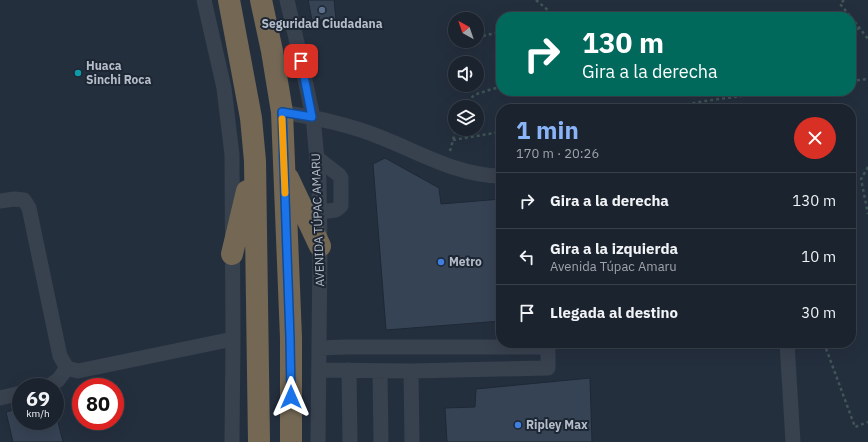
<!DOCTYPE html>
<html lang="es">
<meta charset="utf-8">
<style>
body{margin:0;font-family:"IBM Plex Sans",sans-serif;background:#282f3a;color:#f1f3f6;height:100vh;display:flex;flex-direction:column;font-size:15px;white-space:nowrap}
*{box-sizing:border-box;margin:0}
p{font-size:13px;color:#a0a4aa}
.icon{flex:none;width:22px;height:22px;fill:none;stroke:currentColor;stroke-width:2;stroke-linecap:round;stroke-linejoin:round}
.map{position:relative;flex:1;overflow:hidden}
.details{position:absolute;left:496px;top:104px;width:360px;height:244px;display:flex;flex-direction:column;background:#1b232e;border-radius:16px;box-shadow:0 4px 16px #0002,0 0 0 1px #39404a}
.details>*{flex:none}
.guide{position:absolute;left:496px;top:12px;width:360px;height:84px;border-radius:16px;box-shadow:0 4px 16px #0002,0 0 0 1px #39404a;background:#00695c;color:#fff;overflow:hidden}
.needle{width:26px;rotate:320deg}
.fabs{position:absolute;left:448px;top:12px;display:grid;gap:8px}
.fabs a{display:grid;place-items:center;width:36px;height:36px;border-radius:50%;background:#1b232e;box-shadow:0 4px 16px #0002,0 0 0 1px #39404a;font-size:20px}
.speed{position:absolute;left:12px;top:378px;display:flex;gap:8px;font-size:20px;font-weight:700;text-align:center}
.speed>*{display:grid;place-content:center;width:52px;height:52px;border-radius:50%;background:#1b232e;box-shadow:0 4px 16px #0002,0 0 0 1px #39404a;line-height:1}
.speed small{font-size:10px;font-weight:400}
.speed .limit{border:6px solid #d22;background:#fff;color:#111}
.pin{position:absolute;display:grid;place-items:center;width:34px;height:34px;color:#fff;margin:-17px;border-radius:8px;box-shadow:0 2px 6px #0006}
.me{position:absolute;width:44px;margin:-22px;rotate:0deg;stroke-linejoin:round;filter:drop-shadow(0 0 3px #0008)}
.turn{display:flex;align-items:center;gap:14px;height:84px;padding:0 20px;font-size:18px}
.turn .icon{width:52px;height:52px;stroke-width:2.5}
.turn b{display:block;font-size:28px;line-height:34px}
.round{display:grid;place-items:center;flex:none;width:42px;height:42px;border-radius:21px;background:#282f3a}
.overview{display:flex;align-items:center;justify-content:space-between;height:68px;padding:0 20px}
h1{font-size:24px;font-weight:700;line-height:30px;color:#8ab4f8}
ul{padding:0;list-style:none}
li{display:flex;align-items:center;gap:12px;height:56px;padding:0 20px;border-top:1px solid #39404a}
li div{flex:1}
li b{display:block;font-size:15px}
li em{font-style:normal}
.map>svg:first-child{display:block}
.building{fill:#364354;stroke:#1f2835}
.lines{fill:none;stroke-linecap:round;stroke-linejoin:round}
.path{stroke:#3f5557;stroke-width:2.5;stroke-dasharray:3 3;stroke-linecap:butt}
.minor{stroke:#38414e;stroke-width:15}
.highway{stroke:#746855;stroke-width:22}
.route-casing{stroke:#114b97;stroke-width:10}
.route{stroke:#1a73e8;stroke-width:7}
.slow{stroke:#f59e0b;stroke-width:7}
.service-dot{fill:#5c6f8a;stroke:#1d2633;stroke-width:1.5}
.culture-dot{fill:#0f9aa8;stroke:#1d2633;stroke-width:1.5}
.shop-dot{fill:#3f7fe0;stroke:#1d2633;stroke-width:1.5}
.labels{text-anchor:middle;stroke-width:4;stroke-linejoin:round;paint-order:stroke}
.poi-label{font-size:12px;font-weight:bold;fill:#b4bcc9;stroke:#1d2633;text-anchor:start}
.street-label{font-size:12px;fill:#b4bcc9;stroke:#1d2633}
</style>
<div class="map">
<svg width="868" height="442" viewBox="0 0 868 442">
<rect width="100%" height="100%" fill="#242f3e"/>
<!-- building -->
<path class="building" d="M308,0H334L336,20H312Z
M385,158L439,188L441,204L501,199V321L386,330L373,164Z
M590,378L592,442H447L445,408L475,407L476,389Z
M21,408V421H55V410L63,442H13L6,412Z"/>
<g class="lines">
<!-- path -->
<path class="path" d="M536,0L556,17
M844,0L840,4L851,17
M851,17L868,39
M851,30L860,28
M477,37L501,32
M851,81L868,79
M464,107L474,95L492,89L501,87
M663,109L705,101L777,91
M453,140L501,132
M450,151L456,129
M868,167L861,179L868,214
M824,343L855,427L868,422"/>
<!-- minor -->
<path class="minor" d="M204,0L224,88L232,155L233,339L232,442
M287,0L298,47L313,117L319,181L320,246L318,442
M282,112C317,118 352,125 385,139C422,154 460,176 501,176
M317,158L339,175L341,178V206L336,210L320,212
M0,201L14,199L24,200L29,208L60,356L67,368L78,371L233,339
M787,343L793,442
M319,370L411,371L548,368V347H345L320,348
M349,370L350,442
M380,371L381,442
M411,371L412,442
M48,387L58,380L67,368
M0,398L21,393"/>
<!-- highway -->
<path class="highway" d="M229,0L251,118L255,161L259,442
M261,0L272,51L282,112L291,338V442
M288,178L320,246
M232,254L247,191"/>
</g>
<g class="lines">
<defs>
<path id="route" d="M291,397L290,338L282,112L312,117L301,61"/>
</defs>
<!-- route casing -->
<use href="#route" class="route-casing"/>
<!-- route -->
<use href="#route" class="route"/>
<!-- slow -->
<path class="slow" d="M282,119L285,193"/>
</g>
<!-- markers -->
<circle class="service-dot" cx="322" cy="10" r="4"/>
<circle class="culture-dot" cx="78" cy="73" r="4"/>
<g class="shop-dot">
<circle cx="441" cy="262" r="4"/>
<circle cx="518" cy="425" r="4"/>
</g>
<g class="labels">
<!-- poi labels -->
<g class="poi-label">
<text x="322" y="28" text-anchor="middle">Seguridad Ciudadana</text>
<text x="86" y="70">Huaca<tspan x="86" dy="14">Sinchi Roca</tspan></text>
<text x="449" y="266">Metro</text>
<text x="526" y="429">Ripley Max</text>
</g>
<!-- street labels -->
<g class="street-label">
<text transform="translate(318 220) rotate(-92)" y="4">AVENIDA TÚPAC AMARU</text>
</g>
</g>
</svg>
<div class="fabs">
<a><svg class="needle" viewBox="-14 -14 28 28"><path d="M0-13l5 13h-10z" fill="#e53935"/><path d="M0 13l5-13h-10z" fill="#a0a4aa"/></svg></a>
<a><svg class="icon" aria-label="sound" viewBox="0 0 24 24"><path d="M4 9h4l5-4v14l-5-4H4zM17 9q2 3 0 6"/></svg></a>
<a><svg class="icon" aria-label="layers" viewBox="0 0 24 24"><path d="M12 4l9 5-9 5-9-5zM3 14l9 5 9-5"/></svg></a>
</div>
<div class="speed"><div>69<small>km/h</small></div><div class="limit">80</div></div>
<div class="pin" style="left:301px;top:61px;background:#d93025"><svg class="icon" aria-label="arrive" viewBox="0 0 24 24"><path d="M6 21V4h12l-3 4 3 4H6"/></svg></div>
<svg class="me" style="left:291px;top:397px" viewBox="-20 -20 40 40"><path d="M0-17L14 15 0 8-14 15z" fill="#1a73e8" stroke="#fff" stroke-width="4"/></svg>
<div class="guide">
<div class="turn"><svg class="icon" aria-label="right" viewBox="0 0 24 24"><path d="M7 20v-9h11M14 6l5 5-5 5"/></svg><div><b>130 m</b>Gira a la derecha</div></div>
</div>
<section class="details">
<div class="overview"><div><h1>1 min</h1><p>170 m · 20:26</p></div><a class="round" style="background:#d93025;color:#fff"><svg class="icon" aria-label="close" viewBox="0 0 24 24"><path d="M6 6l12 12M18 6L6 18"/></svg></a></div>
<ul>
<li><svg class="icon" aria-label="right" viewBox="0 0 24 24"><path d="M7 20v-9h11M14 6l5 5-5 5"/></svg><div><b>Gira a la derecha</b></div><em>130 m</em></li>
<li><svg class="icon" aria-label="left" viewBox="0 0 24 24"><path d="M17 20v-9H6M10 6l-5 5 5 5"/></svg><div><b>Gira a la izquierda</b><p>Avenida Túpac Amaru</p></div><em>10 m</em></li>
<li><svg class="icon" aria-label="arrive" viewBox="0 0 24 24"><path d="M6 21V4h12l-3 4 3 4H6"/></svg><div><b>Llegada al destino</b></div><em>30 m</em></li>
</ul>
</section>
</div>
